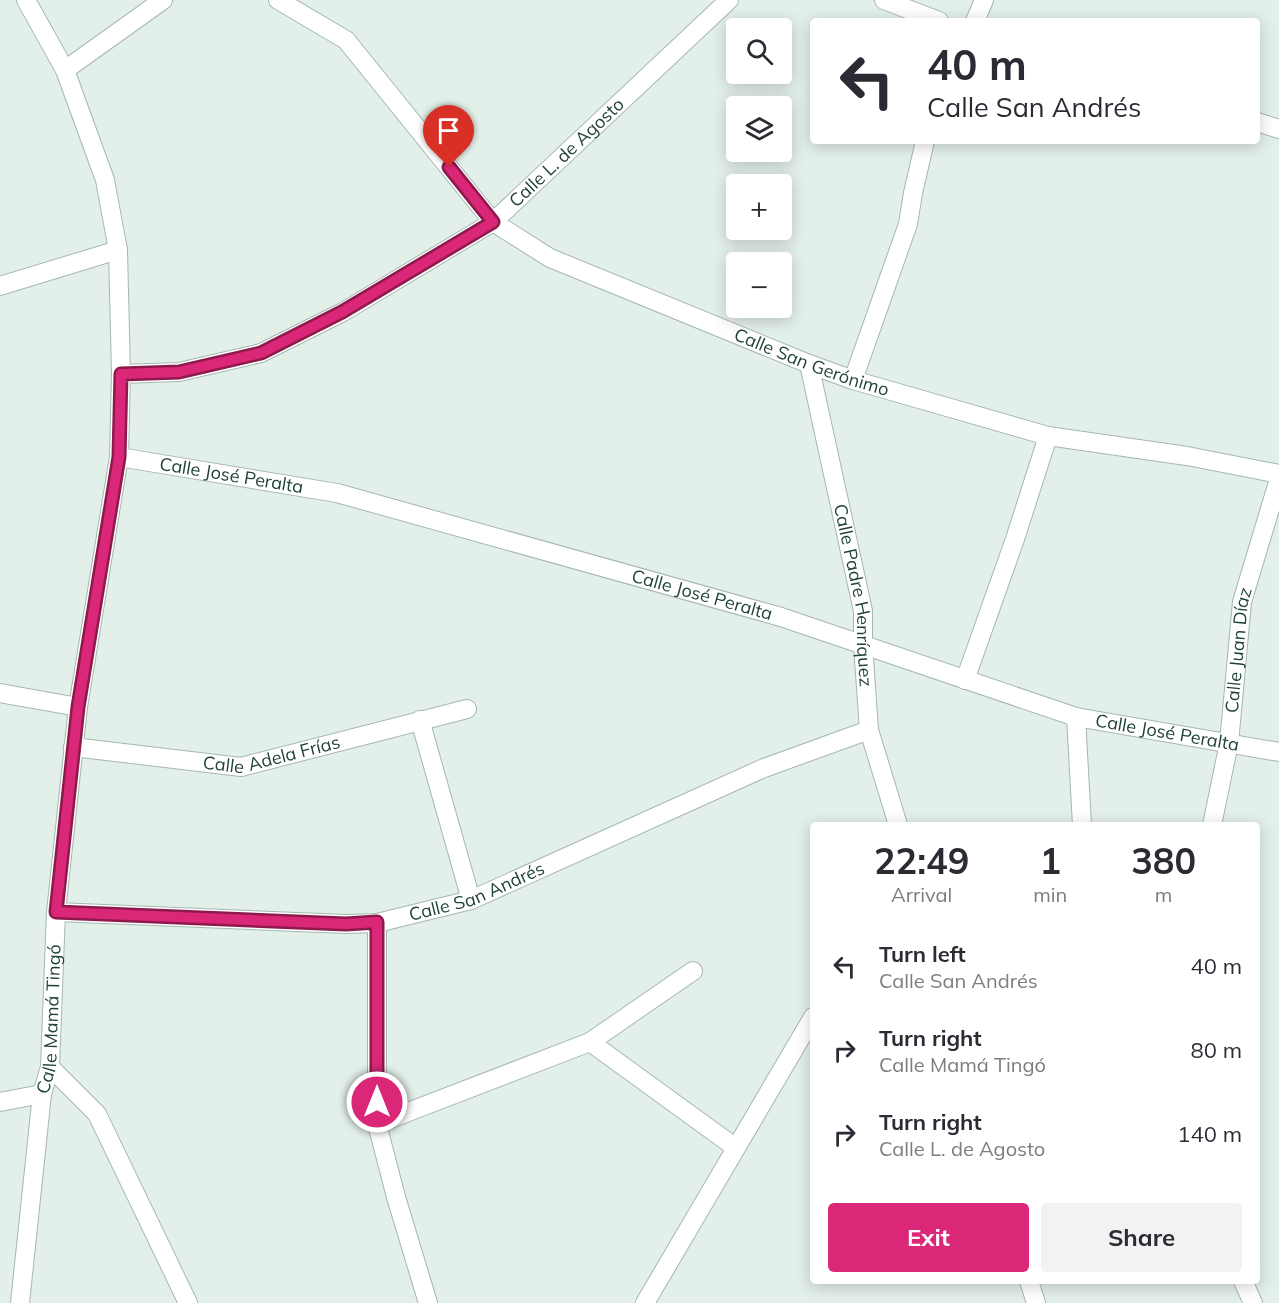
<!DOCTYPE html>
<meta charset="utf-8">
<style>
body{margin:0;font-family:Mulish,sans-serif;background:#f2f2f3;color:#2b2b33;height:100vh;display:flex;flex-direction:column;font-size:22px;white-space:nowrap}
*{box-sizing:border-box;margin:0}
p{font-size:20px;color:#7c7c81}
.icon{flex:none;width:33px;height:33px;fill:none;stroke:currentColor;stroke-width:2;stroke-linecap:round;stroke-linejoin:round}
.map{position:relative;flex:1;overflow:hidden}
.panel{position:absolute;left:810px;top:822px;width:450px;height:462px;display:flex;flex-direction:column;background:#fff;border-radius:6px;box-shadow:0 3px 15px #0003}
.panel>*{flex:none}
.banner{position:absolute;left:810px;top:18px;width:450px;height:126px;border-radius:6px;box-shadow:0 3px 15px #0003;background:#fff;color:#2b2b33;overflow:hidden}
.tools{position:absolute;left:726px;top:18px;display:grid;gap:12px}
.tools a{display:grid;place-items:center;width:66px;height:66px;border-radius:6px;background:#fff;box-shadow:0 3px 15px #0003;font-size:30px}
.pin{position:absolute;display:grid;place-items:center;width:51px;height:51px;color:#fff;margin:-62px -26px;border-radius:50% 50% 50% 0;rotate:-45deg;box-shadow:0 0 6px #0007}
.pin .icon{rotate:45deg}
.me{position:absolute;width:66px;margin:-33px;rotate:0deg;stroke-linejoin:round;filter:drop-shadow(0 0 4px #0008)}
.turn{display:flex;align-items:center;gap:21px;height:126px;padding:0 18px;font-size:27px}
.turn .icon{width:78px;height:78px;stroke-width:2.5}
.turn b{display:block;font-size:42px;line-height:51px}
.eta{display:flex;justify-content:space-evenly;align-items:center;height:102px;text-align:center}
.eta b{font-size:36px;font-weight:700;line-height:42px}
.button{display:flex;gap:12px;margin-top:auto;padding:12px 18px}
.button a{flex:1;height:69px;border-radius:6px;background:#db2777;color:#fff;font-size:24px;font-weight:700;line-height:69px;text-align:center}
.button a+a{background:#f2f2f3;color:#2b2b33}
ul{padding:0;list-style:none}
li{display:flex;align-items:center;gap:18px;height:84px;padding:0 18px}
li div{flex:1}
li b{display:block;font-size:22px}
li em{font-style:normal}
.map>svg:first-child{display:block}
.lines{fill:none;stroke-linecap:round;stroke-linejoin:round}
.minor-casing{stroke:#a5b8b0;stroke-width:20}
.minor{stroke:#fff;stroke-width:18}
.route-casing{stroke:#8e194d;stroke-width:15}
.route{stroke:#db2777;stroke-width:10}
.labels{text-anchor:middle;stroke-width:5;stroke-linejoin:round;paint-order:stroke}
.street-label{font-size:18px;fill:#204338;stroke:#f5fbf7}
</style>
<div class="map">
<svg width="1279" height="1303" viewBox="0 0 1279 1303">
<rect width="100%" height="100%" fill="#e3efe9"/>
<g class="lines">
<defs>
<g id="minor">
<path id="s1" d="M278,0L346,40L493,222L550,258L809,364L853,380L1048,436L1187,456L1279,474"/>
<path d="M884,0L939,21"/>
<path d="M975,21L984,0"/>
<path d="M65,70L163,0"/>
<path d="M1257,122L1279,129"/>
<path d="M0,286L118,250"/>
<path id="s2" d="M809,364L863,611V645L869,730L898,825"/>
<path id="s3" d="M121,374L179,372L261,353L343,312L493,222L729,0"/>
<path d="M853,380L908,224L913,193L925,141"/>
<path id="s4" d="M119,457L337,493L781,617L1076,717L1279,752"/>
<path d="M965,680L1015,539L1048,436"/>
<path d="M0,693L78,707"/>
<path d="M1076,717L1082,825"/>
<path d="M420,720L471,900"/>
<path id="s5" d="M73,747L241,767L467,709"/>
<path id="s6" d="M1212,825L1229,743L1242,602L1279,479"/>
<path id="s7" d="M56,912L346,924L377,923L471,900L764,768L869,730"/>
<path d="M377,923V1124L396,1197L428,1303"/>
<path d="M590,1042L693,971"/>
<path d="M50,1067L97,1114L188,1303"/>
<path d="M0,1102L42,1094"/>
<path d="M377,1124L590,1042L736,1148"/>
<path d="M1029,1281L1036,1303"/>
<path d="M1243,1281L1253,1303"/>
<path id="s8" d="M20,1303L42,1094L50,1067L56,912L78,707L119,457L121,374L118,250L105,180L65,70L26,0"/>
<path d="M645,1303L813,1017"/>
</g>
</defs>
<!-- minor casing -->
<use href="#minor" class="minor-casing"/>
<!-- minor -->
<use href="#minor" class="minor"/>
</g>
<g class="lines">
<defs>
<path id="route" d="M377,1102V922L346,924L56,912L78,707L119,457L121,374L179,372L261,353L342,312L493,222L449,167"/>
</defs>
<!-- route casing -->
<use href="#route" class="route-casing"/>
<!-- route -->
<use href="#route" class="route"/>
</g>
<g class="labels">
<!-- street labels -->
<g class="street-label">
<text dy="6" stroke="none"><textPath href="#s3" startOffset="510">Calle L. de Agosto</textPath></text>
<text dy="6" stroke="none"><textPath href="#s1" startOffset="662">Calle San Gerónimo</textPath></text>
<text dy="6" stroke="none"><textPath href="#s4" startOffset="114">Calle José Peralta</textPath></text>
<text dy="6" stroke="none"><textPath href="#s4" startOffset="600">Calle José Peralta</textPath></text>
<text dy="6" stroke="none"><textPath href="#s2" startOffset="236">Calle Padre Henríquez</textPath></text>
<text dy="6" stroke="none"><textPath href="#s6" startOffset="177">Calle Juan Díaz</textPath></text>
<text dy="6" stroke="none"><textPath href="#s4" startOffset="1086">Calle José Peralta</textPath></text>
<text dy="6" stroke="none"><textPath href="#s5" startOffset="201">Calle Adela Frías</textPath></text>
<text dy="6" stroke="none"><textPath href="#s7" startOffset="426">Calle San Andrés</textPath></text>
<text dy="6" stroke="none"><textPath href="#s8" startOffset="286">Calle Mamá Tingó</textPath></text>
</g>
</g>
</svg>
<div class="tools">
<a><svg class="icon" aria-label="search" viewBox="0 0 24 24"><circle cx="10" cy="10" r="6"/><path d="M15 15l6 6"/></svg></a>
<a><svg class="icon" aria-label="layers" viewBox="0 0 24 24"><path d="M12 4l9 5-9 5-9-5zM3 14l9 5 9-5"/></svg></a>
<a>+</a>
<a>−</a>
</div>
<div class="pin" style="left:449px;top:167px;background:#d93025"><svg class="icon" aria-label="arrive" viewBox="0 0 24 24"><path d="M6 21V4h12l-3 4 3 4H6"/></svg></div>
<svg class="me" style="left:377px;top:1102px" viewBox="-20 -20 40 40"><circle r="17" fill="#db2777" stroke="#fff" stroke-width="3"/><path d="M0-11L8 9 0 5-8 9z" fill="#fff"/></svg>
<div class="banner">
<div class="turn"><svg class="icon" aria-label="left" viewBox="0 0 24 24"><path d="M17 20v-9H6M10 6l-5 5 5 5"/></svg><div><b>40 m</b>Calle San Andrés</div></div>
</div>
<section class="panel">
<div class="eta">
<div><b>22:49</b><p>Arrival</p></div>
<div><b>1</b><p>min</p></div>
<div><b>380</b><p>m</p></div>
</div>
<ul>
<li><svg class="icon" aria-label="left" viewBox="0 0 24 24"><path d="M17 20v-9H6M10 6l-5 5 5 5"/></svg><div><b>Turn left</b><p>Calle San Andrés</p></div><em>40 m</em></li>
<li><svg class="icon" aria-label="right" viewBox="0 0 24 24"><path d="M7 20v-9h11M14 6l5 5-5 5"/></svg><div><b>Turn right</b><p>Calle Mamá Tingó</p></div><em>80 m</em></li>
<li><svg class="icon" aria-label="right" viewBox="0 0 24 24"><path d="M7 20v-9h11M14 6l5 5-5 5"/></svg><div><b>Turn right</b><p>Calle L. de Agosto</p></div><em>140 m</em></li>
</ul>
<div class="button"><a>Exit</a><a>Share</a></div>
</section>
</div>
